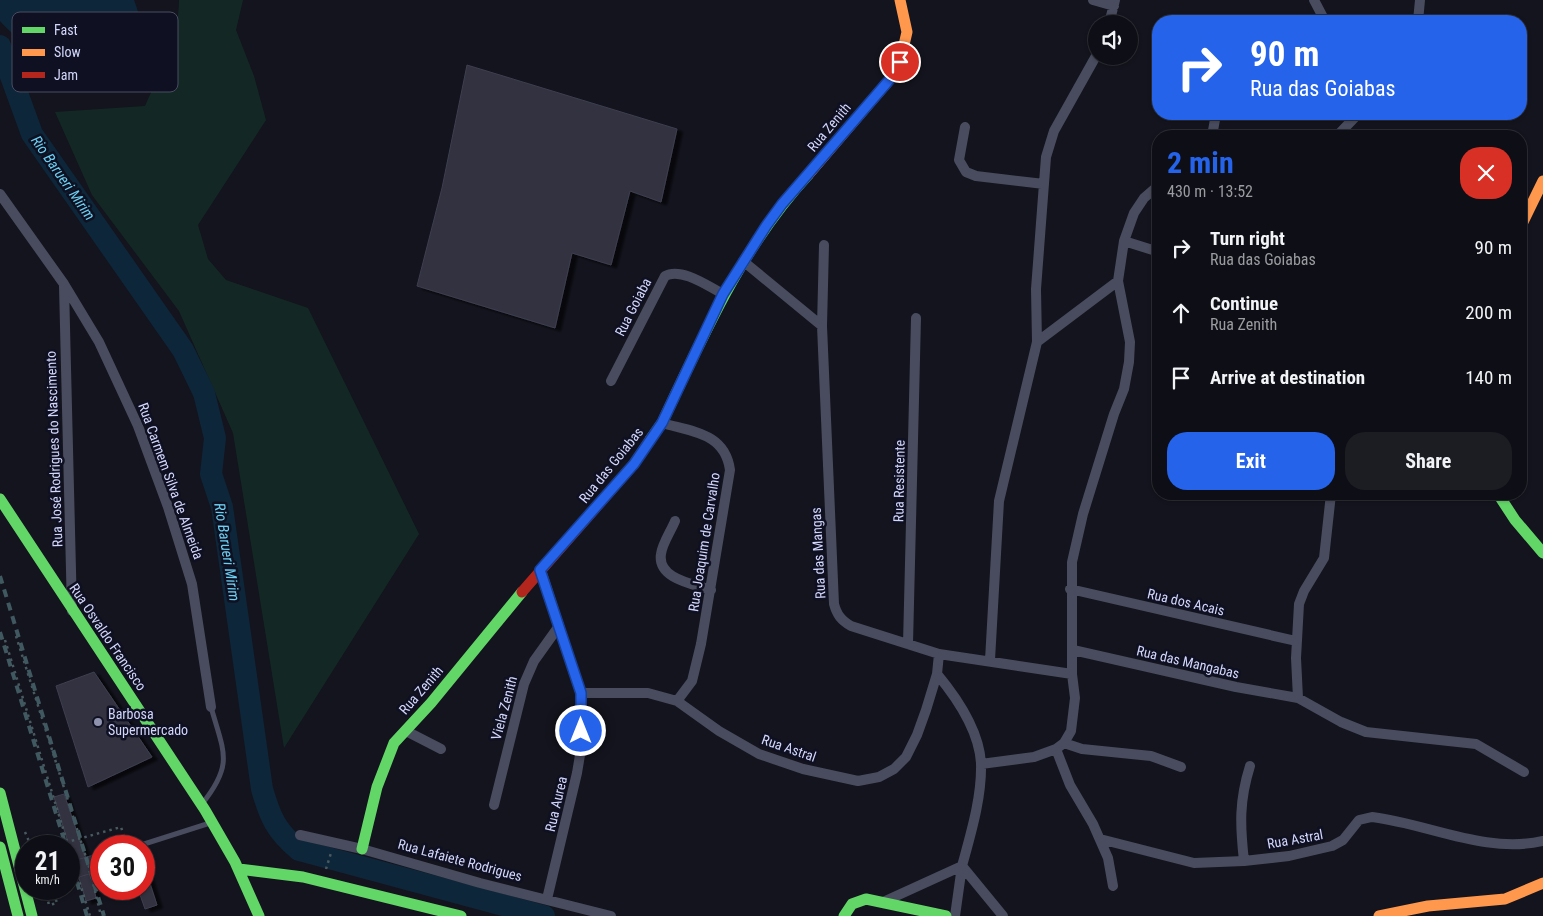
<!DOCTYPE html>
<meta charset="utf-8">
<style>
body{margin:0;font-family:"Roboto Condensed",sans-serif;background:#1c1d23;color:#f1f3f6;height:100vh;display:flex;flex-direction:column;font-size:19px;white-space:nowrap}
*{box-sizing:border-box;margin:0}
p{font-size:16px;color:#9b9ca1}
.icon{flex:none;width:28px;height:28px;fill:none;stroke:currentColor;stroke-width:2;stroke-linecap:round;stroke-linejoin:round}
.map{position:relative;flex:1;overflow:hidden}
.details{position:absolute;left:1152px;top:130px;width:375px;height:370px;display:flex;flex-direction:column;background:#0e0f16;border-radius:20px;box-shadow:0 1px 4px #0004,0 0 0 1px #2e2f35}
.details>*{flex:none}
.guide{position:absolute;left:1152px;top:15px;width:375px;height:105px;border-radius:20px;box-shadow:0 1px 4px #0004,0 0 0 1px #2e2f35;background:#2563eb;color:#fff;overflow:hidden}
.fabs{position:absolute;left:1088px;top:15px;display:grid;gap:10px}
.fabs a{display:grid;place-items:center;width:50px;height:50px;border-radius:50%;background:#0e0f16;box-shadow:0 1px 4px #0004,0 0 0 1px #2e2f35;font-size:25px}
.speed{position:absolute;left:15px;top:835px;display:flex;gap:10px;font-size:25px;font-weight:700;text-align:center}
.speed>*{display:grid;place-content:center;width:65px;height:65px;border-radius:50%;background:#0e0f16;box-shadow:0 1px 4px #0004,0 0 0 1px #2e2f35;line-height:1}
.speed small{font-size:12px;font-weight:400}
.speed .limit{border:8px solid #d22;background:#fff;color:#111}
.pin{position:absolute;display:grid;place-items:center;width:42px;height:42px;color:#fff;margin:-21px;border:2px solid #fff;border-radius:50%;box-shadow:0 1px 5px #0007}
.me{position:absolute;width:55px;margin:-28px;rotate:0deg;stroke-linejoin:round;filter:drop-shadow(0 0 4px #0008)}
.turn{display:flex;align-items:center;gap:18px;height:105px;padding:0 15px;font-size:22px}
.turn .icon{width:65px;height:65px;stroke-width:2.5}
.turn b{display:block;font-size:35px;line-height:42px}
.round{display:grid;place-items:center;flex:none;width:52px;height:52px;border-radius:20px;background:#1c1d23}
.head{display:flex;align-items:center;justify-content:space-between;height:85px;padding:0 15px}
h1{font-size:30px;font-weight:700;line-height:38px;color:#2563eb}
.primary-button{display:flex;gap:10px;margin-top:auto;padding:10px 15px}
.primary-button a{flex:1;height:58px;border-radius:20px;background:#2563eb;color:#fff;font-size:20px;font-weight:700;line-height:58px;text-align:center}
.primary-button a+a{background:#1c1d23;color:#f1f3f6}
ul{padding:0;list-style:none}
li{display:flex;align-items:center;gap:15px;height:65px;padding:0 15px}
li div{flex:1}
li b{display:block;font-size:19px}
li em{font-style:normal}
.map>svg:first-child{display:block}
.green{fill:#132824}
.water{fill:#0e2639}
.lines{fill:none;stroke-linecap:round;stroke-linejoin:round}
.river{stroke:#0e2639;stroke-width:22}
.building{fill:#31323f;stroke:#3e3f50;filter:url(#shadow)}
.path{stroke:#495960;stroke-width:2.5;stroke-dasharray:2.5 4;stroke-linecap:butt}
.lane{stroke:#494c5e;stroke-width:5}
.street{stroke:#494c5e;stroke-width:10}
.fast{stroke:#63d668;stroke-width:11}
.slow{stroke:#ff974d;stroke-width:11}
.jam{stroke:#b3261e;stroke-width:11}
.rail{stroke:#405860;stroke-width:4;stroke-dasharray:8 6;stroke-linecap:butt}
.path-bridge{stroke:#495960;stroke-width:2.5;stroke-dasharray:2.5 4;stroke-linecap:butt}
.route-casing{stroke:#184099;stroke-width:12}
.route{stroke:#2563eb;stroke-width:9}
.poi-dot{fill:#9093ae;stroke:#0f1021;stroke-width:2}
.labels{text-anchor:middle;stroke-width:5;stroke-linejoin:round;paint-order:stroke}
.street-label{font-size:14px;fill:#d3d7fc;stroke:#0f1021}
.poi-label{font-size:14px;fill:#d3d7fc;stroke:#0f1021;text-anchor:start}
.water-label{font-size:15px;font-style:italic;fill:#69d1f4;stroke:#0f1021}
.key{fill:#0f1021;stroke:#4a4c63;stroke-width:1}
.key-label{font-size:14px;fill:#d3d7fc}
</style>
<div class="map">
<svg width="1543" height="916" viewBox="0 0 1543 916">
<defs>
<filter id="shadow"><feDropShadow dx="5.5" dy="3" stdDeviation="1" flood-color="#0009"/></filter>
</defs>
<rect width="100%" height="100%" fill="#13141d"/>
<!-- green -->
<path class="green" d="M179,0H243L236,30L254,76L266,120L198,225L208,259L226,280L308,308L419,534L284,748L233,433L179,311L92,195L55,112L145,106C160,73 179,37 179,0Z"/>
<!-- water -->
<path class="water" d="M0,0H134C146,32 145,52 118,75C113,79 103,84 97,82C68,76 19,43 0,21Z"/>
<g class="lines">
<!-- river -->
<path class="river" d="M0,46L32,134L183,350L204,393L215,438L211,474L222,507L262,789C270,817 276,831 299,850L544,916"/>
</g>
<!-- building -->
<path class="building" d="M467,65L677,129L661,202L630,191L611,265L572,253L555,328L417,286L442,188Z
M94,672L152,757L88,787L56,686Z
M64,794L90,870L96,898L86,901L54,797Z
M94,855L99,871L69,880V862Z
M144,865L157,905L145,909L138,889H144Z"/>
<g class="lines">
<!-- path -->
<path class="path" d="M16,636L90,870L101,916
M5,640L90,916
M25,832L31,846
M326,869L331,853
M41,897L54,894"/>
<!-- lane -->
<path class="lane" d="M202,804C234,764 224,753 211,707
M141,845L210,823"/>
<!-- street -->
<path class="street" d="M1093,0L1114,6
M1314,0L1325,21
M1418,21L1420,0
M1109,24L1115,0
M965,127L959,160L966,172L976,176L1044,184
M1212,136L1216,114
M1337,136L1358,114
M0,194L64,284L99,342L138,426L168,507L192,584L211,707
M1124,241L1159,252
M824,245L822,326L834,604C837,615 841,620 851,626L939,654L1072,674
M743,261L822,326
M64,286L72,611
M1037,342L1118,281
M611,381L665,276C681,267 708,286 723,294
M662,423C693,432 725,433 730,470L701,644L692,681L677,701
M675,521C671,531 662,544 661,554C657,579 694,584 711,590
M541,570L581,693V749L577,773L547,899
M1070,589L1296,641
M908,644L916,318
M1073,650L1236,687L1298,698L1341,722L1366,732L1476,744L1524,772
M990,660L999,501L1037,342L1036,289L1046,157L1054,131L1096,56
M581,693H648L677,701L719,731L759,754L803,769L858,781L879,777L894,769L906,757L917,735L926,710L937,674L939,654
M1298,698L1296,658L1299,604L1304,591L1324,558L1331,494
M406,731L441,749
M1064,743L1082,749L1151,756L1181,767
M1056,749L1070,785L1093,824L1108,858L1113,886
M981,764L1034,757L1056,749L1064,743L1071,731L1075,698L1072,674V562L1083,514L1114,414L1124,389L1129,362L1130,342L1118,281L1124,241L1134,213L1144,198L1159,185
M494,805L524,684L534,661L559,626
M300,835L362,849L480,883L611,916
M1100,839L1194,863L1244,861L1289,856L1332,846L1343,840L1359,820L1372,817C1429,824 1485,854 1543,841
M1244,861C1240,825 1239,801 1250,766
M883,902L962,866C971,833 982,797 981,763C979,730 957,698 937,674
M955,916L962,866L1003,916"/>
<!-- fast -->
<path class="fast" d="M650,440L662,423C704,334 741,248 808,175
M1498,494L1515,520L1543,553
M0,499L205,810L235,862L259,916
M0,793L32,916
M0,847L18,916
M362,849L377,787L394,743L431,703L522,592
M239,869L303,877L461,916
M844,916L852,904L866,899L946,916"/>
<!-- slow -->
<path class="slow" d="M808,175L891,78L900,62L907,32L900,0
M1521,226L1543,181
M1379,916L1428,906L1505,899L1543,883"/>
<!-- jam -->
<path class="jam" d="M522,592L634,464L650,440"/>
<!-- rail -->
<path class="rail" d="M0,576L104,916
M0,632L66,846
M69,855L87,916"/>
<!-- path-bridge -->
<path class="path-bridge" d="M53,846L121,827L127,846
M45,889L49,905L57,903L54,894"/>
</g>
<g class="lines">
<defs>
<path id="route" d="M581,731V693L540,570L634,464L662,423L723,294L766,226L782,204L891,78L900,62"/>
</defs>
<!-- route casing -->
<use href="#route" class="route-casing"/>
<!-- route -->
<use href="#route" class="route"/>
</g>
<!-- markers -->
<circle class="poi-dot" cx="98" cy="722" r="5"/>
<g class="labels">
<!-- street labels -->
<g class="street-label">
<text transform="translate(829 127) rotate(-50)" y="5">Rua Zenith</text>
<text transform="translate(633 307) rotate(-63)" y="5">Rua Goiaba</text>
<text transform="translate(54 449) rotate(-92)" y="5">Rua José Rodrigues do Nascimento</text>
<text transform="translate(611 465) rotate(-51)" y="5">Rua das Goiabas</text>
<text transform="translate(171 481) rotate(70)" y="5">Rua Carmem Silva de Almeida</text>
<text transform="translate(899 481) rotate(-89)" y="5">Rua Resistente</text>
<text transform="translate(704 542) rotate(-81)" y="5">Rua Joaquim de Carvalho</text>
<text transform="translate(818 553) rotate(-93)" y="5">Rua das Mangas</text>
<text transform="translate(1186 602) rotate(13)" y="5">Rua dos Acais</text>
<text transform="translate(108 637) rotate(56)" y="5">Rua Osvaldo Francisco</text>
<text transform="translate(1188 662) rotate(13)" y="5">Rua das Mangabas</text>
<text transform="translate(421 690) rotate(-49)" y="5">Rua Zenith</text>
<text transform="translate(504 708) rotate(-75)" y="5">Viela Zenith</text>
<text transform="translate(789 748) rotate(19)" y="5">Rua Astral</text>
<text transform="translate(556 804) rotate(-77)" y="5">Rua Aurea</text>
<text transform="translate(1295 839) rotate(-10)" y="5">Rua Astral</text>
<text transform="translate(460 860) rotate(15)" y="5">Rua Lafaiete Rodrigues</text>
</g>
<!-- poi labels -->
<g class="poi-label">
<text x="108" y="719">Barbosa<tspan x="108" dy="16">Supermercado</tspan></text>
</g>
<!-- water labels -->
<g class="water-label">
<text transform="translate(63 178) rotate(55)" y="5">Rio Barueri Mirim</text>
<text transform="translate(227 552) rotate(81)" y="5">Rio Barueri Mirim</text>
</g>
</g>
<!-- legend -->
<rect x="12" y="12" width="166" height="80" rx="8" class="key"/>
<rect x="22" y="27" width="23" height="6" fill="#63d668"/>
<rect x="22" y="49" width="23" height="7" fill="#ff974d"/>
<rect x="22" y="72" width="23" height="6" fill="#b3261e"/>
<g class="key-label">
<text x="54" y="35">Fast</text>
<text x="54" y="57">Slow</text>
<text x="54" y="80">Jam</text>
</g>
</svg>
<div class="fabs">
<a><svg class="icon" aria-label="sound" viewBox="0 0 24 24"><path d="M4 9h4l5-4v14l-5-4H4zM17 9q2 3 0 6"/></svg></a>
</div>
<div class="speed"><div>21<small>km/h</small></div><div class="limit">30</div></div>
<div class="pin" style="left:900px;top:62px;background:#d93025"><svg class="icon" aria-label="arrive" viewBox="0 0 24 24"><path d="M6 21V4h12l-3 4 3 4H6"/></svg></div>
<svg class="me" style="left:581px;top:731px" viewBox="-20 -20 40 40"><circle r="17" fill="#2563eb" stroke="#fff" stroke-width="3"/><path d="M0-11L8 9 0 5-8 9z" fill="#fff"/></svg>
<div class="guide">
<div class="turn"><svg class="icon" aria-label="right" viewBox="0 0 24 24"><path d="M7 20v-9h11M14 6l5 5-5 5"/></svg><div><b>90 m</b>Rua das Goiabas</div></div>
</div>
<section class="details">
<div class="head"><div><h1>2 min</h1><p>430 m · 13:52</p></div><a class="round" style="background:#d93025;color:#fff"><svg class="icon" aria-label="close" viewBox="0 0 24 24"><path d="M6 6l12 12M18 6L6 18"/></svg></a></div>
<ul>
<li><svg class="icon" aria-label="right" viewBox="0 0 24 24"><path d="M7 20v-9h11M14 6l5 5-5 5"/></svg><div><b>Turn right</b><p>Rua das Goiabas</p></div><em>90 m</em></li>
<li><svg class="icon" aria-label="ahead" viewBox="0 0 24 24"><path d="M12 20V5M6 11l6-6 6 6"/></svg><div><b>Continue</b><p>Rua Zenith</p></div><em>200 m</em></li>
<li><svg class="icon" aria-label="arrive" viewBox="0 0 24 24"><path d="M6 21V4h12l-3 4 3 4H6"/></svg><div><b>Arrive at destination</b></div><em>140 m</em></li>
</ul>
<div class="primary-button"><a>Exit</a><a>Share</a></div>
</section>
</div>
